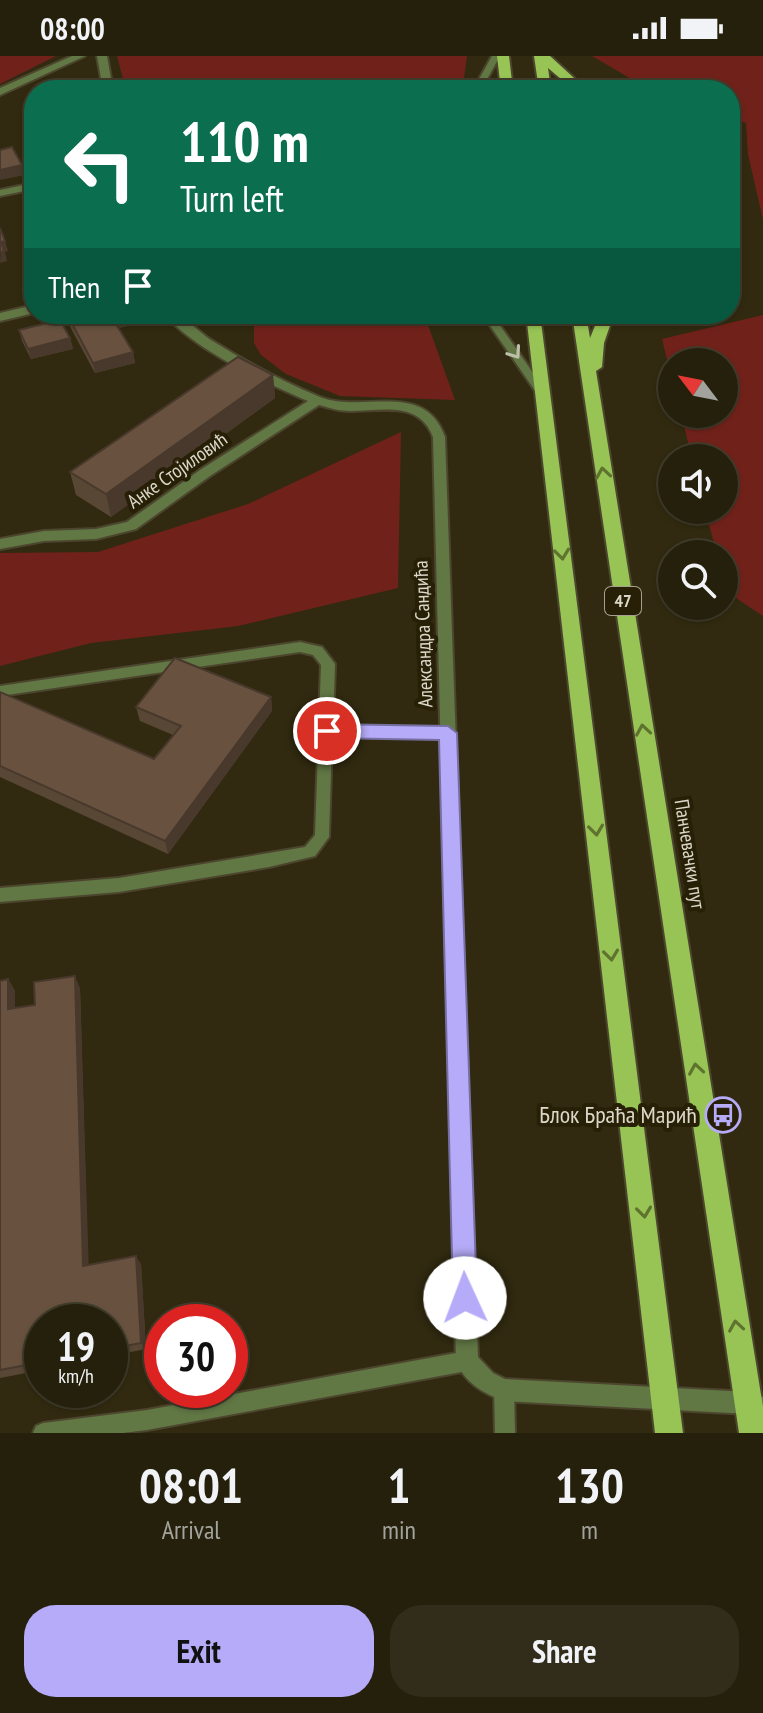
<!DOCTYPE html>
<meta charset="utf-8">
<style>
body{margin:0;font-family:"PT Sans Narrow",sans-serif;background:#312d1a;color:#f1f3f6;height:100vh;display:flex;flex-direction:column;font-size:30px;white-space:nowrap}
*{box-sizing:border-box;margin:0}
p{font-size:26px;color:#a3a39d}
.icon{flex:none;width:44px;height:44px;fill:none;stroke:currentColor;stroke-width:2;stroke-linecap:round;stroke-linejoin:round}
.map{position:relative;height:1377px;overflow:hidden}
.sheet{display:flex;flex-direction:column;background:#25200c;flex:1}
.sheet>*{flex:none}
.banner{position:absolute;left:24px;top:24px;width:716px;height:244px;border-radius:32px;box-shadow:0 2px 6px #0004,0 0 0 2px #423e2d;background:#0b6e4f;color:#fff;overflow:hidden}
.needle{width:52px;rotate:302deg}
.fabs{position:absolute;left:658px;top:292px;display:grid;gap:16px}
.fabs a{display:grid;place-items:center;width:80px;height:80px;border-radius:50%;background:#25200c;box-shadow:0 2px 6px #0004,0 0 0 2px #423e2d;font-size:40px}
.speed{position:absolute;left:24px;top:1248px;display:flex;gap:16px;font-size:40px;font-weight:700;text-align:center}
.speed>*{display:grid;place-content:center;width:104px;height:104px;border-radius:50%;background:#25200c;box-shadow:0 2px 6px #0004,0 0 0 2px #423e2d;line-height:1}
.speed small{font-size:20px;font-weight:400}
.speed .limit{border:12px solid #d22;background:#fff;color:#111}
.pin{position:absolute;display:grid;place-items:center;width:68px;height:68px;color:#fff;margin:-34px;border:4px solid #fff;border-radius:50%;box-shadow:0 2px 8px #0007}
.me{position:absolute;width:88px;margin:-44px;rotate:358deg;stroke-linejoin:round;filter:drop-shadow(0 0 6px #0008)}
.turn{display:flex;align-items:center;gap:28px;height:168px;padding:0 24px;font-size:36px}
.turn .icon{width:104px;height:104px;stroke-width:2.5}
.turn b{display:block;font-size:56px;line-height:68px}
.then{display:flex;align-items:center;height:76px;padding:0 24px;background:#0003;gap:16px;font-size:30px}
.eta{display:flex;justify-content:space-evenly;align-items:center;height:136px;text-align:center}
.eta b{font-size:48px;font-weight:700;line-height:56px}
.action{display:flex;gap:16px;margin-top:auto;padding:16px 24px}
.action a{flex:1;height:92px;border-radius:32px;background:#b6abf8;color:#111;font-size:32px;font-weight:700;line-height:92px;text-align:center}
.action a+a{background:#312d1a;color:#f1f3f6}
.status{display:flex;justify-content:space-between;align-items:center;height:56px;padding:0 40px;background:#25200c;direction:ltr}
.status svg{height:22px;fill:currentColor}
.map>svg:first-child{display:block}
.green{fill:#70221a}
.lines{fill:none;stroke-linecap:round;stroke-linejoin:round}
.lane-casing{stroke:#4c462e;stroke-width:4}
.street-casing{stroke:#4c462e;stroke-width:4}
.primary-casing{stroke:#4c462e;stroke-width:4}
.lane{fill:#617744;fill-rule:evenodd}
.street{fill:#617744;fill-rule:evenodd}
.primary{fill:#97c455;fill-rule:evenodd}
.wall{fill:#594736}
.shaded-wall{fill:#49392c}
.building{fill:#68523f;stroke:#49392c;stroke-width:2}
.oneway{stroke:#bdc0a8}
.oneway2{stroke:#5f722e}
.route{fill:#b6abf8;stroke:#766fa1;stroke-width:2}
.labels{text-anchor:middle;stroke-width:8;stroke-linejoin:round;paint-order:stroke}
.shield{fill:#272006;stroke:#a6a18e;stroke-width:2}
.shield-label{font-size:18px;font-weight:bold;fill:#dcd8c9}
.street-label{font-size:20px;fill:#dcd8c9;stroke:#272006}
.near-poi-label{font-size:24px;fill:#dcd8c9;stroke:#272006;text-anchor:end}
</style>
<div class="status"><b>08:00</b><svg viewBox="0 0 49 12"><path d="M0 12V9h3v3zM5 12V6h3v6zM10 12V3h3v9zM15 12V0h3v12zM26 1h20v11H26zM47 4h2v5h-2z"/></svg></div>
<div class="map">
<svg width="763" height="1377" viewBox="0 0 763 1377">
<rect width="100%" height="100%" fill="#312a10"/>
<!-- green -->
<path class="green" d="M0,0H56L0,28Z
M117,0H467L464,22L443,34H126Z
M592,0H763V164L748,98L746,67L730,61V34H650Z
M254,258H415L428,269L455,344L340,340L286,318L261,299L254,287Z
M763,259V560L727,536L724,498H717L705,454H724V402H692L681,358H724V306H672V324L662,283Z
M401,376L398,532L238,570L91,587L0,610V497L98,496L248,448Z"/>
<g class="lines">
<defs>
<path id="lane" d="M492,0H500L481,34H473Z
M34,127V133L0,140V134Z
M482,258H492L547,337L546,339H538Z
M300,586L322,591L335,608L333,670L448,671L453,673L455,677L453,681H332L329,781L315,800L269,811L119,836L0,846V832L119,822L305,791L315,779L321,609L313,599L300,596L0,640V630Z
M467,1295L474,1298L477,1305L474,1312L467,1315L147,1374L123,1377H33L36,1370L43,1367L147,1354Z
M504,1324L511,1327L514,1334L515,1377H495L494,1334L497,1327Z"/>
<path id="street" d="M72,0H85L0,39V32Z
M97,0H107L113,34H103Z
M34,249V257L0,265V257Z
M164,258C168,258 173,257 176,258C183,260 203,279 211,284C246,306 282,325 320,341C363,358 424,323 445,381L478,1301L493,1317L505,1323L749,1336L763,1341V1363L749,1358L504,1345C483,1337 465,1327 456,1305L433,381C419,344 381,355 350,355C339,355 330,352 319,349L210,420L136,473L96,483L44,485L0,493V483L44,475L96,473L127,466L200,414L308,345C265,327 194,293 164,258Z"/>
<path id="primary" d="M497,0H509L513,34H501Z
M534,0H550L586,33L574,34L548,12L551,34H539Z
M526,258H540L683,1377H655Z
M572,258H586L590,282L600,258H614L604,287L602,311L596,315L763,1351V1377H739Z"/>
</defs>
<!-- lane casing -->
<use href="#lane" class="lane-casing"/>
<!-- street casing -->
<use href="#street" class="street-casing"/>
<!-- primary casing -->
<use href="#primary" class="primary-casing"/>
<!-- lane -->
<use href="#lane" class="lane"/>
<!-- street -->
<use href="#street" class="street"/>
<!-- primary -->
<use href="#primary" class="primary"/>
</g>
<!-- wall -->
<path class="wall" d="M66,258H133L135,268L119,272L133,296L135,307L95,317L67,265Z
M19,274L70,282L73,293L31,303L22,285Z
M273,319L275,342L111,461L76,439L70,416Z
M0,636L154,703L173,679L140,665L136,651L271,641L272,655L168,798L0,721Z
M8,923L15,935V952L35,949L80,932L88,1209L141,1208L146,1293L110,1300V1266H42V1314L0,1322V925Z"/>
<!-- shaded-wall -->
<path class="shaded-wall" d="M22,109L25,119L0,124V114Z
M5,185L8,195L5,196L7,205L0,207L1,186Z
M133,258L135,268L116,273L113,263Z
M70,282L73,293L31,303L28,293Z
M133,296L135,307L95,317L93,307Z
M273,319L275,342L111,461L106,438Z
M271,641L272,655L168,798L165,785Z
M75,920L80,932L89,1218L83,1210Z
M8,923L15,935V964L8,953Z
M136,1200L141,1208L146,1293L141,1287Z"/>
<!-- building -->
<path class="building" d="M12,91L22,109L0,114V94Z
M0,172L5,185L1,186L4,195L0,196Z
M67,258H131L113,263L133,296L93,307Z
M60,264L70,282L28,293L19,274Z
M238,301L273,319L106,438L70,416Z
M175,602L271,641L165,785L0,710V636L154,703L181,670L136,651Z
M75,920L83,1210L136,1200L141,1287L110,1293V1266H42V1306L0,1314V925L8,923V953L35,949L34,926Z"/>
<!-- one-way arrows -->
<defs><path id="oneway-chevron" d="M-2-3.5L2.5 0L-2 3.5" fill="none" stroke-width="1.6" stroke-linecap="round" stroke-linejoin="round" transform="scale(2)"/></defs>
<use class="oneway" href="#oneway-chevron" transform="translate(515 297) rotate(55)"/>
<g class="oneway2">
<use href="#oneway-chevron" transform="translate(603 417) rotate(-99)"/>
<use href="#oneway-chevron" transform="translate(562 498) rotate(83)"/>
<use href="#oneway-chevron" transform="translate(643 674) rotate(-99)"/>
<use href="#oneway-chevron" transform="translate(596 774) rotate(83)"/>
<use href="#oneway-chevron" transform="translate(611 899) rotate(83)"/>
<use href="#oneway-chevron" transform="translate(696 1013) rotate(-99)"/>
<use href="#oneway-chevron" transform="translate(644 1156) rotate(83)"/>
<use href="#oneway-chevron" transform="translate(736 1270) rotate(-99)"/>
</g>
<!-- route -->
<path class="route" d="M327,668L448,670L457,677L477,1242L473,1250L465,1254L456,1250L453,1242L439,684L327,682L318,675Z"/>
<!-- icons -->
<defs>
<symbol id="bus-ring" viewBox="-11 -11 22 22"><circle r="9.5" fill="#272006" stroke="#b6abf8" stroke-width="1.5"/><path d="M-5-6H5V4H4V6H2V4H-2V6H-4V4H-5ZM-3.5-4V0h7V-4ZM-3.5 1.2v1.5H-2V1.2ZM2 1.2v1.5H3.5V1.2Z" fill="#b6abf8"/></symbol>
</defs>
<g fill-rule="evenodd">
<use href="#bus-ring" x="703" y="1039" width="40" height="40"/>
</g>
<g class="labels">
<!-- shield labels -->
<rect class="shield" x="605" y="531" width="36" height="28" rx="6"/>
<g class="shield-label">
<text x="623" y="551">47</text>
</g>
<!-- street labels -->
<g class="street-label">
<text transform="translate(177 414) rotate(-35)" y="7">Анке Стојиловић</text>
<text transform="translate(423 578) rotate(-92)" y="7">Александра Сандића</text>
<text transform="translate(690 798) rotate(81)" y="7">Панчевачки пут</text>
</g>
<!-- near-poi labels -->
<g class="near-poi-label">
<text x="697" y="1067">Блок Браћа Марић</text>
</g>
</g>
</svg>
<div class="fabs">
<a><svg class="needle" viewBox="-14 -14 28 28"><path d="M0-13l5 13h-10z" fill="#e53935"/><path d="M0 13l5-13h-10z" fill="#a3a39d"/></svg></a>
<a><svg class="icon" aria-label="sound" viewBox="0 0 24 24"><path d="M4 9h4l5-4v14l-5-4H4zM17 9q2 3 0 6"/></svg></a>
<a><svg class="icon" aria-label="search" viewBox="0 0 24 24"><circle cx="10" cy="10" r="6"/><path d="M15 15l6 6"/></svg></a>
</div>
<div class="speed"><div>19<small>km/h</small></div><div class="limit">30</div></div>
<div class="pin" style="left:327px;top:675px;background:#d93025"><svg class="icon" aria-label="arrive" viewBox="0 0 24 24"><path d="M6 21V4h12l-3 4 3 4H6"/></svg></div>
<svg class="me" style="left:465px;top:1242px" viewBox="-20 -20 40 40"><circle r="19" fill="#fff"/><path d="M0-13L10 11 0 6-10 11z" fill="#b6abf8"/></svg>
<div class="banner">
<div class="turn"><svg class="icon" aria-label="left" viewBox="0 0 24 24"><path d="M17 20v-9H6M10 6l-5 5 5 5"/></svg><div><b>110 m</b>Turn left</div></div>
<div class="then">Then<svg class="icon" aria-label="arrive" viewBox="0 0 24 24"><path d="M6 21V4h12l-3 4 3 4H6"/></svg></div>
</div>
</div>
<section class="sheet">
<div class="eta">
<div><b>08:01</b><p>Arrival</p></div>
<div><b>1</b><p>min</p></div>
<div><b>130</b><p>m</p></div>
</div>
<div class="action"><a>Exit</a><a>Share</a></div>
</section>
